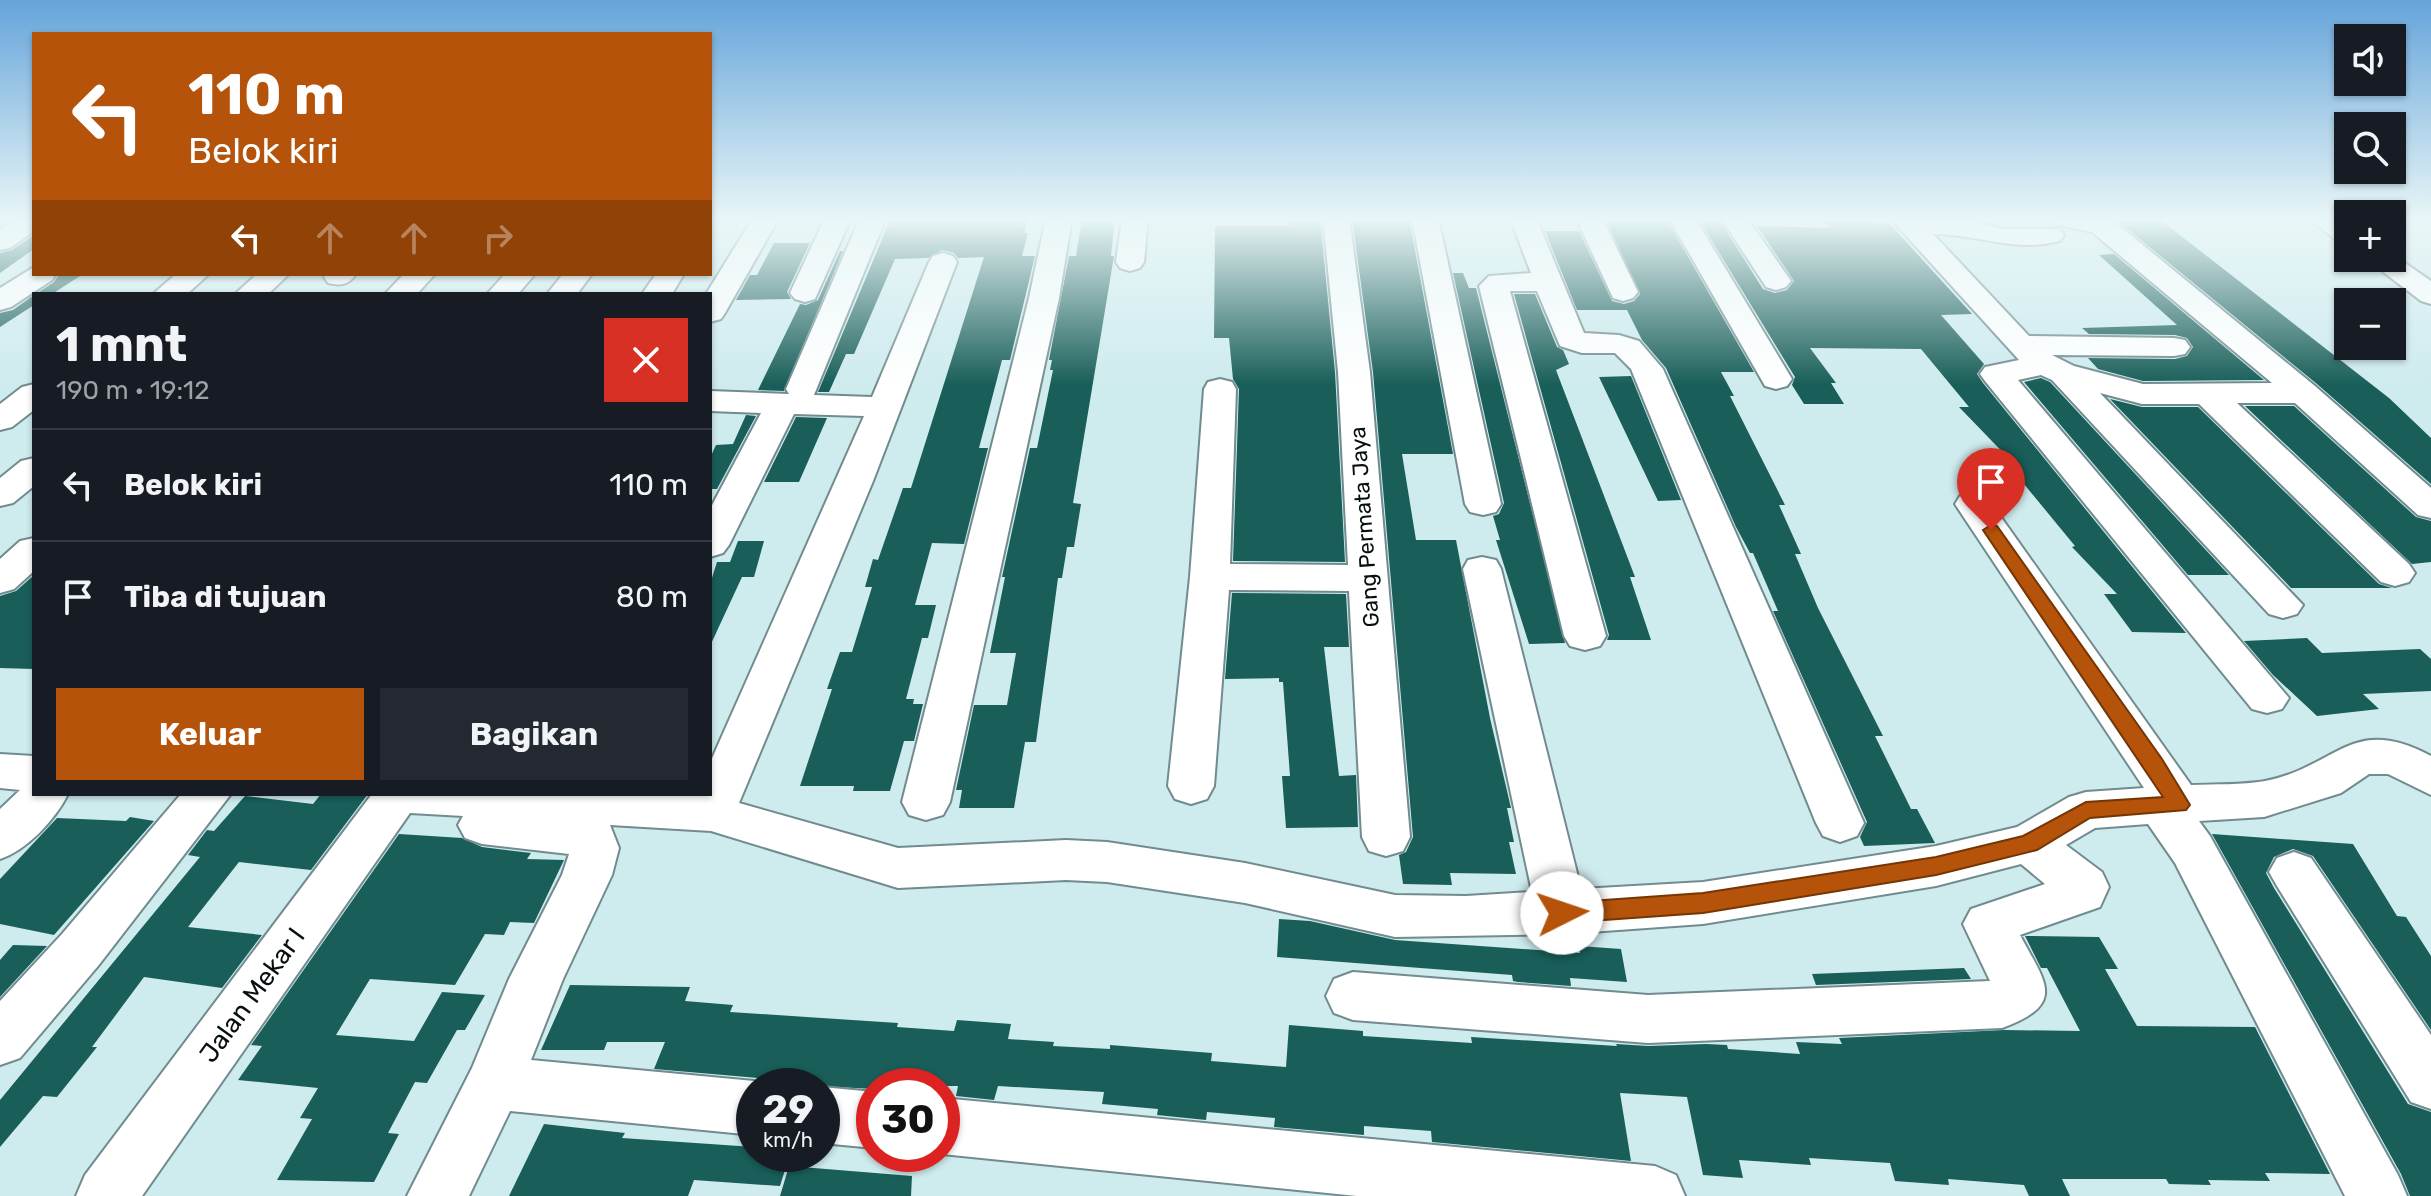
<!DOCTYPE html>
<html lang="id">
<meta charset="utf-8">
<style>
body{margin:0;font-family:Rubik,sans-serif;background:#242831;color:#f1f3f6;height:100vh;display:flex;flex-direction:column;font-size:30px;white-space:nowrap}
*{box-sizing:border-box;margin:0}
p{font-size:26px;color:#9ea1a6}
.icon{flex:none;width:44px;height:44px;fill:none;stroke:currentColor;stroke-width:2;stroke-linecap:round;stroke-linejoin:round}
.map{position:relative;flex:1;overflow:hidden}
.side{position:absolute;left:32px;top:292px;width:680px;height:504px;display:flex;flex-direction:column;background:#171b24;border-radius:0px;box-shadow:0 2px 6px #0004}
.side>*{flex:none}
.guide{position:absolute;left:32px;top:32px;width:680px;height:244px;border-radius:0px;box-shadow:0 2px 6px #0004;background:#b45309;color:#fff;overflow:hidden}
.buttons{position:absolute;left:2334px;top:24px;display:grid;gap:16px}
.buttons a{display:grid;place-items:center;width:72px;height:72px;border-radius:0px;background:#171b24;box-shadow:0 2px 6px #0004;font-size:40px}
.speed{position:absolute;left:736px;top:1068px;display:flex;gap:16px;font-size:40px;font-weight:700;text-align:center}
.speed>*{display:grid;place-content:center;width:104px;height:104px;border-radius:50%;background:#171b24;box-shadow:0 2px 6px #0004;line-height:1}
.speed small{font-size:20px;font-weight:400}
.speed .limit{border:12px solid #d22;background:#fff;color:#111}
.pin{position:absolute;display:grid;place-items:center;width:68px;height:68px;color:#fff;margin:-82px -34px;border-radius:50% 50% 50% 0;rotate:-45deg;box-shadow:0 0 8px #0007}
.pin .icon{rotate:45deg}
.me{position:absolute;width:88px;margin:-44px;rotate:86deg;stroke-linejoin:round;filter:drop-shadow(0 0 6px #0008)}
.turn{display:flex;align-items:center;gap:28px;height:168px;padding:0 24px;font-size:36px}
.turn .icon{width:104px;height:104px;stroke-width:2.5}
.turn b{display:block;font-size:56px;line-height:68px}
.lanes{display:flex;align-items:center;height:76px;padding:0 24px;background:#0003;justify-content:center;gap:40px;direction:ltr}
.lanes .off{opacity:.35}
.round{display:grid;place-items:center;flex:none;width:84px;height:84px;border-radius:0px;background:#242831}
.head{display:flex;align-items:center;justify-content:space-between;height:136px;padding:0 24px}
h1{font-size:48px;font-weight:700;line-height:60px}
.button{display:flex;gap:16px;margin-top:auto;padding:16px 24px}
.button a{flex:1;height:92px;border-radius:0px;background:#b45309;color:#fff;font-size:32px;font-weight:700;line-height:92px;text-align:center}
.button a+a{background:#242831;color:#f1f3f6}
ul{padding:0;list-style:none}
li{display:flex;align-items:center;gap:24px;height:112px;padding:0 24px;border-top:2px solid #363941}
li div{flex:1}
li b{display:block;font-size:30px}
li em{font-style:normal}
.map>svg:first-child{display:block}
.building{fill:#195e59}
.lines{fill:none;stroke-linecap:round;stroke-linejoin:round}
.minor-casing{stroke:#718b8e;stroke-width:4}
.minor{fill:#fff;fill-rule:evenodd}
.route{fill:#b45309;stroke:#753606;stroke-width:2}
.labels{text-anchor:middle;stroke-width:8;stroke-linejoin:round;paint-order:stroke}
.street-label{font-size:22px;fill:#071011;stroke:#fff}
.near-street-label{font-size:26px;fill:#071011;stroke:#fff}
</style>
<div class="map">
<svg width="2431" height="1196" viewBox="0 0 2431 1196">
<rect width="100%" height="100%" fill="#ceebee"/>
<!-- building -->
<path class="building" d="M891,218H1028L1024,233H1028L1022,256H1035L1010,360H1002L979,448H988L964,544L932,543L915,605H936L928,638H922L906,699H914L913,704H923L914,741H904L890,791H853L854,786H800L832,689H827L840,652H852L872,587H865L873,559L878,560L903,488H911L984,257L958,258L954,253L942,250L928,258L895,259L854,354H846L829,392H818Z
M1082,218H1115L1111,256H1114L1113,262L1073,503L1081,504L1074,547H1067L1062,578H1058L1036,742H1025L1014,808H959L962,790H956L974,705H1007L1016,653H990L1005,577H1002L1030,448H1037L1053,370H1050L1052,360H1049L1069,256H1076Z
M1288,218H1320L1335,372L1345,562L1233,561L1239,389L1233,379L1229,338H1214L1215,226H1290Z
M1352,218H1409L1453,454H1402L1416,540H1456L1490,718L1511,808H1507L1514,842H1509L1516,874L1450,873L1452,885L1403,884L1399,855L1406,852L1413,837L1373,372Z
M1605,218H1666L1754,372H1721L1734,396H1730L1785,505H1779L1801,554H1795L1818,608L1883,736H1875L1911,809H1917L1935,843L1864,846L1860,837L1867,822L1773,611H1778L1753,553H1750L1736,527L1666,368L1642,340L1627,310H1577L1545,231H1579L1612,301L1624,304L1634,301L1640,294Z
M1698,218H1718L1763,289L1775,293L1787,290L1794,281L1757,226L1830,228L1820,218H1869L1874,223H1889L1972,314L1941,315L1984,364L1977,374L1983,383L2186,633L2132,632L2104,594H2117L2072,547L2075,546L2010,467H2017L1959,407H1969L1921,349L1810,348L1836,383H1831L1844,404H1804L1792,385L1795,377Z
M2114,218H2158L2389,398L2431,438V484L2317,384Z
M34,235V249L0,273V253L12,250Z
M774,243H810L787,292L791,299L736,300L750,275H757Z
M840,251H843L784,391L758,390L800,304L806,305L818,300Z
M2114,254L2264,380L2143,381L2098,369L2088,358L2175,359L2187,356L2193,347L2187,338L2175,335L2089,334L2082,328L2177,325L2099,255Z
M1453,273H1463L1469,288H1476L1565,643L1529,644L1496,540H1500L1493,516L1499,514L1504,503Z
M59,275L80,276L52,294H36L54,282Z
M1514,294H1535L1557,347L1563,350L1569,364L1556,370L1635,577H1630L1651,640H1607L1609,635Z
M34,295V305L0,327V313L13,310Z
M1631,376L1681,500L1658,501L1599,377Z
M2041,378L2050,382L2229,575H2188L2024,382Z
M2110,399L2142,407H2198L2379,584L2392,588H2291Z
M2245,406H2294L2416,517L2431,521V562L2412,564Z
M746,415L756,416L717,489H710V458L716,445L733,444Z
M796,417L827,418L799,482H764Z
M738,541H764L754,577H742L710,646V584L717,562H730Z
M34,575V669L0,668V596L16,591Z
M1232,593L1346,594L1349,647H1324L1339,776L1356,775L1358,827L1286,828L1282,776H1290L1283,682H1279V678L1225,679Z
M2307,638L2322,653L2420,649L2431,659V691L2363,694L2379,709L2317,716L2273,675L2244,641Z
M321,794H368L311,870L239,862L188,927L262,935L222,988L144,977L92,1047H97L57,1097L43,1096L0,1147V1100L200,857L188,855L207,830L214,831L245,796L313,804Z
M130,817L154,821L54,935L0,924V879L57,818L126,821Z
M399,834L462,838L482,847L531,853L527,859L564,860L534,923L510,922L504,935L485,934L455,985L370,979L336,1035L414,1041L442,992L485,995L465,1030H457L427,1083L415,1082L388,1133L399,1134L374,1182L277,1180L312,1119L300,1118L318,1088L238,1080L262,1046L251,1045Z
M2212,834L2353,844L2397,916L2406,917L2431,956V1030L2313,856L2293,849L2274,857L2266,873L2274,888L2408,1104L2431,1112V1196H2410L2401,1174Z
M1279,919L1310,921L1395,940L1580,953L1579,946L1621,949L1627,982L1570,978L1571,986L1518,982L1513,981L1512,975L1277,957Z
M2025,936L2099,937L2118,969H2105L2137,1026L2255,1027L2330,1174L2265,1173L2270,1181L2208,1180L2211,1185L2169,1184L2166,1179H2062L2070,1196H2029L2024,1185L1948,1179L1949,1185L1895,1181L1890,1163L1809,1158L1811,1165L1739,1160L1743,1178L1703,1175L1687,1097L1620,1093L1631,1161L1432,1142L1431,1131L1364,1126V1135L1274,1127L1275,1118L1207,1112L1206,1120L1157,1115L1158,1109L1102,1104L1104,1092L998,1086L994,1100L956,1096L958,1086H874V1089L817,1086L818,1083L654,1069L665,1042H607L604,1050H541L570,985L690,987L685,1001L733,1005L730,1012L898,1023L897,1027L954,1031L957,1020L1011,1024L1008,1039L1054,1042L1053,1046L1110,1049V1045L1212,1053L1211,1061L1286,1067L1289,1025L1363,1031V1036L1472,1043L1471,1037L1617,1046L1616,1044L1648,1046L1706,1044L1727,1045L1728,1049L1800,1054L1796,1042L1842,1044L1839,1038L2004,1030L2080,1031L2047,968H2041Z
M13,945L47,946L0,997V960Z
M1964,968L1971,979L1816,985L1812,974Z
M544,1124L625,1133L622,1138L754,1147V1154H790L780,1186L694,1180L688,1196H509Z
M789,1166L912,1176L911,1196H780Z"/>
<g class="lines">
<defs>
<path id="minor" d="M18,218H34V231L10,248L0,250V230Z
M753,218H779L725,313L721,319L710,322V294H706Z
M825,218H851L815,299L805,302L795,299L790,293Z
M860,218H886L814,395L872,397L929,262L933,256L943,253L953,256L957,262L873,481L739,803L898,848L1066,840L1107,842L1245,863L1395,895L1466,896L1532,892L1463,569L1468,560L1482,557L1496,560L1501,569L1581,889L1703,882L1936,846L2017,827L2069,797L2086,792L2144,788L1955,504L1960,496L1973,493L1986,496L2191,785C2215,784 2242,785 2265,781C2337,767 2352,713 2431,756V795L2388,774H2369L2341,793L2264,817L2199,821L2210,836L2398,1175L2407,1196H2345L2175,863L2148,824L2095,828L2066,845L2102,872L2109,887L2100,907L2020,935C2046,984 2067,1004 2002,1028L1648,1043L1353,1020L1334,1013L1326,996L1334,979L1353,972L1648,995L1990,981L1963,924L1971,909L2045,884L2021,864L1936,886L1703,924L1562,934L1395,937L1245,903L1107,882L1066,880L898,888L711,831L610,825L619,848L612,875L563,979L531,1060L754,1081L767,1086H754V1135L510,1111L469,1196H407L472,1068L509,979L562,875L569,854L482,844L465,838L458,825L463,816L410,813L142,1196H76L85,1175L372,794H710V763L864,416L794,414L729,545L723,553L710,557V509L761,413L710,411V391L789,394L786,389Z
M1046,218H1072L1059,298L950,802L943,815L926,820L909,815L902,802L1029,298Z
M1122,218H1148L1144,262L1140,268L1130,271L1120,268L1116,262Z
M1323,218H1349L1370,372L1410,837L1403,851L1386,856L1369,851L1362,837L1349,591L1229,590L1214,786L1207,799L1191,804L1175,799L1168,786L1190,577L1204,389L1208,382L1220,379L1232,382L1236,389L1230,564L1348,565L1338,372Z
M1412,218H1438L1501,504L1496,512L1483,515L1470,512L1465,504Z
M1510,218H1536L1584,333L1619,335L1639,341L1663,369L1864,823L1857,836L1840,842L1823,836L1816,823L1631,369L1615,353H1582L1560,346L1537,291H1510L1606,636L1600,646L1585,650L1570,646L1564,636L1479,286L1489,276L1531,273Z
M1576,218H1602L1638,292L1633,298L1623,301L1613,298Z
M1669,218H1695L1792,379L1787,386L1776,389L1765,386Z
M1721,218H1747L1791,281L1786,287L1776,290L1766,287Z
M1890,218H1962L2002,229H2060L2064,235L2060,241C2012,253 1979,234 1933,234L2029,336L2174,338L2185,340L2190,347L2185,354L2174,356L2052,355L2074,366L2143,384L2272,383L2092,232L2054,224L2050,218L2111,219L2315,386L2431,488V518L2418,515L2295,403H2237L2409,564L2415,573L2409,582L2395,586L2381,582L2199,404H2142L2100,393L2303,605L2297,614L2283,618L2269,614L2052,380L2041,375L2018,380L2289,698L2282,709L2267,713L2252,709L1985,381L1980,374L1985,367L2019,360Z
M2309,218H2339L2348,224V244L2338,242Z
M2392,254L2431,281V304L2421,301L2365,258H2392Z
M34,267V274H56L52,280L11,307L0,310V288Z
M176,274H209L187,294H153Z
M257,274H289L268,294H235Z
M326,274H356C349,285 340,286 328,283L324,277Z
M404,274H435L417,294H385Z
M505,274H535L518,294H487Z
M563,274H592L577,294H547Z
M656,274H684L672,294H642Z
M34,384V410L12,427L0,430V404L22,387Z
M34,458V486L13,503L0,506V478L21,461Z
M34,538V571L14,589L0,593V559L20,541Z
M0,754L34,756V794H68C55,820 27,850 0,859V809L20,790L0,788Z
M181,794H231L98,966L20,1058L0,1065V1001L62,934Z
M2294,852L2311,858L2431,1035V1109L2411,1102L2277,886L2269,872L2277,858Z
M822,1087L874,1092V1148L822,1143Z
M942,1098L1655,1166L1676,1175L1685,1196H1357L942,1154Z"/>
</defs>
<!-- minor casing -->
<use href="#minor" class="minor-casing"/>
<!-- minor -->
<use href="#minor" class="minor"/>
</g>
<!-- sky -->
<linearGradient id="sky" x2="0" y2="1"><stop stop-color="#65a4da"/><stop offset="0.57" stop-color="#e9f6f7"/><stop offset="1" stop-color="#e9f6f7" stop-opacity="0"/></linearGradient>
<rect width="2431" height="385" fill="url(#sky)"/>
<!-- route -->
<path class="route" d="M1991,525L1997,526L2162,759L2190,805L2186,810L2090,818L2037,850L1936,875L1703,913L1562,923L1554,920L1550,913L1554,906L1562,903L1703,893L1936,857L2023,836L2086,802L2163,797L1983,530Z"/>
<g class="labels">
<!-- street labels -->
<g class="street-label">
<text transform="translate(1364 527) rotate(-94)" y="8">Gang Permata Jaya</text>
</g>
<!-- near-street labels -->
<g class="near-street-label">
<text transform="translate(252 995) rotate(-54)" y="9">Jalan Mekar I</text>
</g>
</g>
</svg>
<div class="buttons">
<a><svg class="icon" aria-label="sound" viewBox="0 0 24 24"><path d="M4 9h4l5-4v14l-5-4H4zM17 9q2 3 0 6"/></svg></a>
<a><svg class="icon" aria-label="search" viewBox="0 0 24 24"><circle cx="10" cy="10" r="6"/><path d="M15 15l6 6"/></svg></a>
<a>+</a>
<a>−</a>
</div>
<div class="speed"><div>29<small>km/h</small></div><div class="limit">30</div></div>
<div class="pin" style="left:1991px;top:530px;background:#d93025"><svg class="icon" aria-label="arrive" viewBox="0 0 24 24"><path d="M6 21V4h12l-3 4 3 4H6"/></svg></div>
<svg class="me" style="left:1562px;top:913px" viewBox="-20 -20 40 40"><circle r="19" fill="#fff"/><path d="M0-13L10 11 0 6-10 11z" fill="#b45309"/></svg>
<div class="guide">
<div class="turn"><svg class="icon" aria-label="left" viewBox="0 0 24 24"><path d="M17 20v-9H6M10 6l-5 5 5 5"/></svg><div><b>110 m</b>Belok kiri</div></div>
<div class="lanes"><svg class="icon" aria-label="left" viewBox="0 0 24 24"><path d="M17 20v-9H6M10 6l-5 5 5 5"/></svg><svg class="icon off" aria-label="ahead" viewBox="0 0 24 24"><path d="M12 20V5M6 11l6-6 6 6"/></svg><svg class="icon off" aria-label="ahead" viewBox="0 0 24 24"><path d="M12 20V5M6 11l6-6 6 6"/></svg><svg class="icon off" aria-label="right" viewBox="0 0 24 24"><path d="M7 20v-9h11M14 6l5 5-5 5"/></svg></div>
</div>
<section class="side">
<div class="head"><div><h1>1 mnt</h1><p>190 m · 19:12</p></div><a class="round" style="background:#d93025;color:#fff"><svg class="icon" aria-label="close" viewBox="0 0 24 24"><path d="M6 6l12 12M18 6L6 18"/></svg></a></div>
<ul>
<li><svg class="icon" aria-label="left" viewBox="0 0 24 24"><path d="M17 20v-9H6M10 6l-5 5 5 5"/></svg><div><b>Belok kiri</b></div><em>110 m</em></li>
<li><svg class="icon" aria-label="arrive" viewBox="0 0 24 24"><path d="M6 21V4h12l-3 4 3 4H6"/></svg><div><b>Tiba di tujuan</b></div><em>80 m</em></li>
</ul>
<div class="button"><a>Keluar</a><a>Bagikan</a></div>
</section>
</div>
